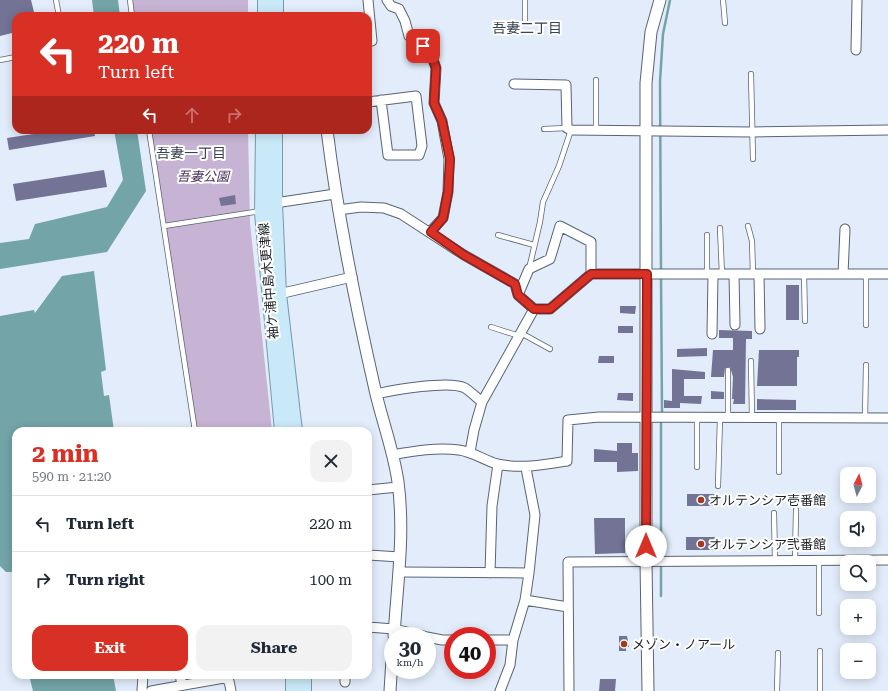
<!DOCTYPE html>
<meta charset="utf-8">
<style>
body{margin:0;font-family:"Roboto Serif","Noto Sans JP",serif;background:#f2f2f3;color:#1f2937;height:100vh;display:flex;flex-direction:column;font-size:15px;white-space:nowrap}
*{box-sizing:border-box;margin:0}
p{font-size:13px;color:#747a83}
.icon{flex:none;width:22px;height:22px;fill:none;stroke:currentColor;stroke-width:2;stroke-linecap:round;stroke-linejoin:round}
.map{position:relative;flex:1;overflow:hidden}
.side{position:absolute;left:12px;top:427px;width:360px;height:252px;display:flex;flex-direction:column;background:#fff;border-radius:12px;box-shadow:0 2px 10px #0003}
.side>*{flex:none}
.hud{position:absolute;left:12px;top:12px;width:360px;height:122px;border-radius:12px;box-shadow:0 2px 10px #0003;background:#d93025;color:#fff;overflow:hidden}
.needle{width:26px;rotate:6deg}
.buttons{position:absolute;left:840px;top:467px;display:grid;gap:8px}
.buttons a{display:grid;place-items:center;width:36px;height:36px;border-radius:8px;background:#fff;box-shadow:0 2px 10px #0003;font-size:20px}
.speed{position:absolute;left:384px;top:627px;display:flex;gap:8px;font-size:20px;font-weight:700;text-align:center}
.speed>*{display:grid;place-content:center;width:52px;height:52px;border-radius:50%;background:#fff;box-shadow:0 2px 10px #0003;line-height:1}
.speed small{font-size:10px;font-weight:400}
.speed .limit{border:6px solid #d22;background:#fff;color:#111}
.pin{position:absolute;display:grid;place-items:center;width:34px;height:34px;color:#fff;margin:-17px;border-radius:8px;box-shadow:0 2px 6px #0006}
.me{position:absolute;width:44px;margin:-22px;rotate:0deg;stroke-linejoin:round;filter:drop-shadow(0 0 3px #0008)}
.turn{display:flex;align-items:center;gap:14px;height:84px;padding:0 20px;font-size:18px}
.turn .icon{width:52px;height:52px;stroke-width:2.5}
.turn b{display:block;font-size:28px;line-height:34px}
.lanes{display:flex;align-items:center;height:38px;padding:0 20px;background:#0003;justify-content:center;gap:20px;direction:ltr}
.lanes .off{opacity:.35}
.round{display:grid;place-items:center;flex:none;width:42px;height:42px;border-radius:12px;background:#f2f2f3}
.summary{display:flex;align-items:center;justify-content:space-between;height:68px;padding:0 20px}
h1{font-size:24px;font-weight:700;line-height:30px;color:#d93025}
.button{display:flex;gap:8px;margin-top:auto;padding:8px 20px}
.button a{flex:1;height:46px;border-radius:12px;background:#d93025;color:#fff;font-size:16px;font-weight:700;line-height:46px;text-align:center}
.button a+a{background:#f2f2f3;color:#1f2937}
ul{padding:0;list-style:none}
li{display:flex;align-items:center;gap:12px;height:56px;padding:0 20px;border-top:1px solid #e0e1e3}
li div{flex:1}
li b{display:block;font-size:15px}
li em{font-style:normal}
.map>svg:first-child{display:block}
.green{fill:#c7b3d3}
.water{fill:#72a4a8}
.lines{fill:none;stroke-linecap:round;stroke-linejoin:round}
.stream{stroke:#72a4a8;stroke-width:2.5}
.building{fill:#737396}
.service-casing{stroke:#596474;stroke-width:6}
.minor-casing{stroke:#596474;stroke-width:11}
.tertiary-casing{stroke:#596474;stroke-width:13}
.primary-casing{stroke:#7699ab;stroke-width:16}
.service{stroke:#fff;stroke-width:4.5}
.minor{stroke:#fff;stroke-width:9}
.tertiary{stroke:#fff;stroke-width:11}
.primary{stroke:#cae9f8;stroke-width:14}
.route-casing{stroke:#8d1f18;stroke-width:10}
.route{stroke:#d93025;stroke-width:7}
.poi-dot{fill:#a33a20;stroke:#fff;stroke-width:1.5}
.labels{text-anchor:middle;stroke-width:4;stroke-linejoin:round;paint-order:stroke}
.park-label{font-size:13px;font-style:italic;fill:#4d305e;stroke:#fff}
.street-label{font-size:13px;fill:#1a1f25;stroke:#fff}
.poi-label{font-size:13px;fill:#1a1f25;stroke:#fff;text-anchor:start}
.neighbourhood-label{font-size:14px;fill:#394352;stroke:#fff}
</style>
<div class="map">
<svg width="888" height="691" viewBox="0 0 888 691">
<rect width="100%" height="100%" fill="#e2ecfb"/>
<!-- green -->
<path class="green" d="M130,0H248V16H132Z
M150,130H248L250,223L272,431H195Z"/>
<!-- water -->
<path class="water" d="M92,0H118L120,16H94Z
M114,130H137L146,191L107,252L0,269V243L29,239L35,224L107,207L123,180Z
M94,271L106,370L101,372L104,396L109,395L114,431H16V572H6L0,566V316L34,310L35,313L62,276Z
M29,675H113L116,691H33Z"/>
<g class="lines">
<!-- stream -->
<path class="stream" d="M661,271L660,81L663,34L670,0
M661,276L662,412
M661,555V422
M661,565V596"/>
</g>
<!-- building -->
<path class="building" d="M0,0H31L35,16H16V32L0,36Z
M60,130H94L95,136L9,150L7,138Z
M104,170L107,187L16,201L13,184Z
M235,195L236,204L221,206L219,198Z
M786,285H799V320H786Z
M620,306H636L635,314L620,313Z
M618,326H633V333H618Z
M719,330L752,331V339H746L745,404H733L734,399H732L733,377L730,367L725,368L724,377H711L713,350H733V338H719Z
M707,348V356L677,357V349Z
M759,350H799V357H797V386H757Z
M599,356H614V363H598Z
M672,369L705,372V379H684V396H702L701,404L680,403V408H664V400L672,401Z
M711,391L724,392V399H711Z
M618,393H633V401L617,400Z
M757,399L796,400V410H757Z
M617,443H632V453H638V471L617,472V462H594V449L617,451Z
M687,494H716V506H687Z
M594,518H625V553L595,554Z
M686,537H716V550H686Z
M619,636H627L629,647H626V651H619Z
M600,679H616L615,691H599Z"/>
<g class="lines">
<defs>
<path id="service" d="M56,0L59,16
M130,0L132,16
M723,0L725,23
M525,20V0
M0,60L16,57
M751,74L753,159
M544,129L567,128
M149,130L195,431
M596,131V80
M164,226L261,211
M748,226L752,241L753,274
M720,228L722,274
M498,235L534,245
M529,269L540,222L543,202L559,166L571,130
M707,274V235
M804,274L805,321
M866,274V325
M491,327L519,336
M521,333L550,349
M751,361L752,418
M728,370V418
M697,418V467
M865,418L866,365
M779,472V418
M718,486L720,418
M774,513L775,560
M795,560L796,510
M819,560V613
M777,691L778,653
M820,691V651"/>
<path id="minor" d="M368,0L372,41
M387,0L391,6L399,9L405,21L409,36L431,54L436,68L434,103L442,121L449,159L448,192L443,218L431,231
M856,50L857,0
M514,84L566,85L567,128L571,130L753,132L888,130
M368,102L416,96L422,146L419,155H388L381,100
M275,203L335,194
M338,210L361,207L384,208L401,214L464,255L515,284L518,295L534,309H550L591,274H888
M734,274L735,325
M759,274L760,329
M843,274L845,229
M279,294L352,277
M518,295L529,269L550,259L560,226L591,242V274
M712,334L713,274
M376,394C393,390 450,380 465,388C471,392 476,397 482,402
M470,452L474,430L482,402L534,309
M392,455C414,451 437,447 459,450C473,452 484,460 497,464C521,469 543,465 567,461L568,420L599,417L888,418
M368,490L398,487
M368,555L400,557
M400,572L529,573
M490,573L492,506L498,464
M525,600L568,607
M368,627L394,629L424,636
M427,637L442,640H453
M487,640H513
M180,675L182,685
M345,682V675
M142,691L143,675
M151,691L224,678L229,681L231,691
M500,691L510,665L513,640L525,600L529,573L535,515L526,468
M569,691L568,562L888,560"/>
<path id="tertiary" d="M327,130C338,219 356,307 376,394C383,423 394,453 398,482C405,534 397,585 394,636
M390,691L393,643
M648,691L646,561V83L651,32L660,0"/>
<path id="primary" d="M265,16V0
M276,16V0
M263,130L262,213L282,431
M275,130V203L279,294L295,431
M293,691V675
M304,691V675"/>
</defs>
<!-- service casing -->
<use href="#service" class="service-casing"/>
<!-- minor casing -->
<use href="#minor" class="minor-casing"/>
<!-- tertiary casing -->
<use href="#tertiary" class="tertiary-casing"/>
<!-- primary casing -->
<use href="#primary" class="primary-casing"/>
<!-- service -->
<use href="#service" class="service"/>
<!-- minor -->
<use href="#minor" class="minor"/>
<!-- tertiary -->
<use href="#tertiary" class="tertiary"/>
<!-- primary -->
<use href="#primary" class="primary"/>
</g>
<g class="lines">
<defs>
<path id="route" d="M423,46L431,54L436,68L434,103L442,121L450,159L448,192L443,218L431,232L464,255L515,284L518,295L534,309H550L591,274H647L646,546"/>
</defs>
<!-- route casing -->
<use href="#route" class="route-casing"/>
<!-- route -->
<use href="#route" class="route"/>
</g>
<!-- markers -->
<g class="poi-dot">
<circle cx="701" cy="500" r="4"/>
<circle cx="701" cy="544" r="4"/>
<circle cx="624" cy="644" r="4"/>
</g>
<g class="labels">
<!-- park labels -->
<g class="park-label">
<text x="203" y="181">吾妻公園</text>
</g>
<!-- street labels -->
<g class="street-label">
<text transform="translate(268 281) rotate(-95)" y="5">袖ケ浦中島木更津線</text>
</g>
<!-- poi labels -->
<g class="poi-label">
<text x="709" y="505">オルテンシア壱番館</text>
<text x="709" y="549">オルテンシア弐番館</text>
<text x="632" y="649">メゾン・ノアール</text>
</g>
<!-- neighbourhood labels -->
<g class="neighbourhood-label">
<text x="527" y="33">吾妻二丁目</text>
<text x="191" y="158">吾妻一丁目</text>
</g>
</g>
</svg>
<div class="buttons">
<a><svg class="needle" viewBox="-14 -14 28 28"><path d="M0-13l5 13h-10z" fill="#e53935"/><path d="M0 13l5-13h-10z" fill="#747a83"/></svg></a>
<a><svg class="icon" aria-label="sound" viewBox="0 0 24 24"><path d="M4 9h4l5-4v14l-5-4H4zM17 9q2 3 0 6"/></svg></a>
<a><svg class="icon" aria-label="search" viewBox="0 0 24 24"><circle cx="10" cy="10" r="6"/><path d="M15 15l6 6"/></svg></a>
<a>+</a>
<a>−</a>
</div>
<div class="speed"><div>30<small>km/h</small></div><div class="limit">40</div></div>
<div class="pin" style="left:423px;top:46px;background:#d93025"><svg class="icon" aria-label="arrive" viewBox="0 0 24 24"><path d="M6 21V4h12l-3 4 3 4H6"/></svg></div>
<svg class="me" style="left:646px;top:546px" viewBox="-20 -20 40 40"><circle r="19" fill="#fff"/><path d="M0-13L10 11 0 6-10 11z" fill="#d93025"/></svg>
<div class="hud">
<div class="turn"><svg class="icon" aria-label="left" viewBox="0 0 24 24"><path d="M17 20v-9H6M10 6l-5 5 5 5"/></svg><div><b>220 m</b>Turn left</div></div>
<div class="lanes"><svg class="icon" aria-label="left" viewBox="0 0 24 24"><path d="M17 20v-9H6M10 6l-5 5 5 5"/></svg><svg class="icon off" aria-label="ahead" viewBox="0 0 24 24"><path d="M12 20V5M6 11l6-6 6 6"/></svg><svg class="icon off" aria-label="right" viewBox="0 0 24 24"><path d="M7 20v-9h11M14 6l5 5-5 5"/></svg></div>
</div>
<section class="side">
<div class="summary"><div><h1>2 min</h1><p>590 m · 21:20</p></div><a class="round"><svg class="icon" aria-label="close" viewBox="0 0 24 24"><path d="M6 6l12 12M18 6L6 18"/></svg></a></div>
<ul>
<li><svg class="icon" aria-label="left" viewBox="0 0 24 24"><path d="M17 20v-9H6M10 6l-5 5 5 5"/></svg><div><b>Turn left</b></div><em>220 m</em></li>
<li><svg class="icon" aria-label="right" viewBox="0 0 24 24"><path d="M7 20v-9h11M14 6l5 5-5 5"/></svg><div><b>Turn right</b></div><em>100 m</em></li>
</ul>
<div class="button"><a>Exit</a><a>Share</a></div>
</section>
</div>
